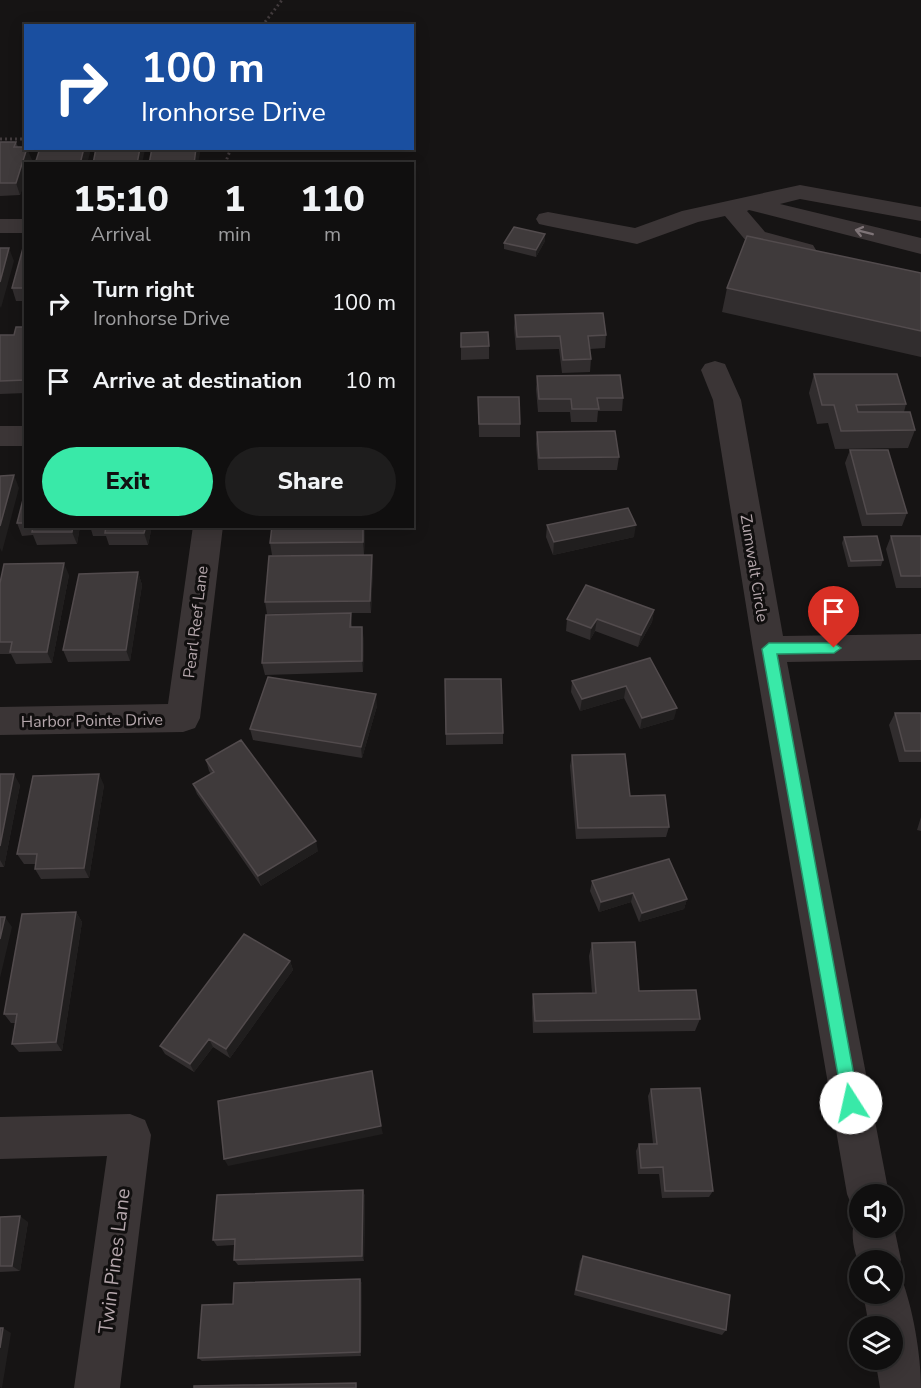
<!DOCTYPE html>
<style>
body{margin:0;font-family:"Nunito Sans",sans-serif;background:#1e1d1d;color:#f1f3f6;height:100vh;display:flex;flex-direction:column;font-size:22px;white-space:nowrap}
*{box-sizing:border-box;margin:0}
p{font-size:20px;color:#9c9c9e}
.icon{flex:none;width:33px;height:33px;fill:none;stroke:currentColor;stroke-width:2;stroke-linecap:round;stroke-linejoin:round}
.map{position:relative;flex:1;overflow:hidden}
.panel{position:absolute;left:24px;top:162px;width:390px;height:366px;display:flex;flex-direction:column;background:#100f0f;border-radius:0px;box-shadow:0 3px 15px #0003,0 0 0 2px #302f2f}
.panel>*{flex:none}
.guide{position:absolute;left:24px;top:24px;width:390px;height:126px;border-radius:0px;box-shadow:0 3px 15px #0003,0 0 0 2px #302f2f;background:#1a4fa0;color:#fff;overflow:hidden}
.buttons{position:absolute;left:849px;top:1184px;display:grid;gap:12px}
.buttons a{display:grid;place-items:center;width:54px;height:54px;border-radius:50%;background:#100f0f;box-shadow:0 3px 15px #0003,0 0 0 2px #302f2f;font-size:30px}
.pin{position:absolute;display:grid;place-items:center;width:51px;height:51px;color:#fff;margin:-62px -26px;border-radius:50% 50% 50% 0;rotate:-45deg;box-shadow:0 0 6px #0007}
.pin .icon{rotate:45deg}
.me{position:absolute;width:66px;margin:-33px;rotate:350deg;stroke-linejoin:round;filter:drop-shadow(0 0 4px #0008)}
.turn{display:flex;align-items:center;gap:21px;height:126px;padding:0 18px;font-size:27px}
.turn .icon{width:78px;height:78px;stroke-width:2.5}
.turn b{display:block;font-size:42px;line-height:51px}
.eta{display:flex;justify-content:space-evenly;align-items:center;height:102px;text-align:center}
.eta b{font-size:36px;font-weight:800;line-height:42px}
.primary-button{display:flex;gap:12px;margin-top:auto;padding:12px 18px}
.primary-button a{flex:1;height:69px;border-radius:36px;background:#39e9a8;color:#111;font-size:24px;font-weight:800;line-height:69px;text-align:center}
.primary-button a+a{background:#1e1d1d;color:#f1f3f6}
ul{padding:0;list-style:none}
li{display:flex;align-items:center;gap:18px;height:78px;padding:0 18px}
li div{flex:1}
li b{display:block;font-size:22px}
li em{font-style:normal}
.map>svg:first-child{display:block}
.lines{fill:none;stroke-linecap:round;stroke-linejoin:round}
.path{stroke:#423b3d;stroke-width:3;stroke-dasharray:2 3;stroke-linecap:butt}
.minor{fill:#3b3536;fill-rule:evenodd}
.wall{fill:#312d2e}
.shaded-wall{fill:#201e1e}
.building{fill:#3f3a3b;stroke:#524b4d;stroke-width:1.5}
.oneway{stroke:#7e7477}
.route{fill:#39e9a8;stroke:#25976d;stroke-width:1.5}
.labels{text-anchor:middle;stroke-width:6;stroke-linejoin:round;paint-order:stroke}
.street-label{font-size:16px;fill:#b5a7ac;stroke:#110f0f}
.near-street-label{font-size:20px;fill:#b5a7ac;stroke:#110f0f}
</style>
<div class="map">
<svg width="921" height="1388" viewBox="0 0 921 1388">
<rect width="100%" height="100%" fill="#161414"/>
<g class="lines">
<!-- path -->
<path class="path" d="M262,26L282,0
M0,139H26
M225,164L231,148"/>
<!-- minor -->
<path class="minor" d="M800,185L921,207V221L800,199L780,204L921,238V254L749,210L747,211L765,232L813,245L816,250L813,255L804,258L747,242L725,216L698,222L637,244L548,226L539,224L536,219L539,214L548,212L635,228L682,211Z
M0,219H26V233H0Z
M715,361L725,364L741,400L783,636L921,634V660L787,662L889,1194H860V1227H892V1222L894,1227L901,1260L894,1275L901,1277C913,1308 921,1355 921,1388H880L875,1359H892V1326H869L863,1293H892V1260H860V1265C852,1248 849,1227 859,1211L853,1209L847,1194L753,649L713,400L701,370L705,364Z
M0,426H26V446H0Z
M193,526H223L200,718L195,728L183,732L0,735V707L168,704Z
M130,1114L145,1120L151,1135L120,1388H74L107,1156L0,1159V1117Z"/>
</g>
<!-- wall -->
<path class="wall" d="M0,142H16L18,147L32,160L20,195L0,196Z
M545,234V241L536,257L504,249V243Z
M26,248V301H16L12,288Z
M921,273V357L722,312L727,288Z
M515,315L606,335L605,348L590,349L591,359L590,372L562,373L559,349L516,350L514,328Z
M26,327V393L0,394V335H14Z
M461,333L489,346V359L461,360Z
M814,374L906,404L904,412L915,430L908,448L835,449L828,423L817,424L809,393Z
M537,376L623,398L622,411H598L597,422H571L570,412H538L536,389Z
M478,397L520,424V437H479Z
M537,432L619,457L617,470H538L536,444Z
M850,450L907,513L902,526H862L845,463Z
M26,488V526H80L77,544L37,545L33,535L22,536L17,523Z
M547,525L634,537L553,555L546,537Z
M90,526H152L148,545H109L106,536H93Z
M365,526L364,555H272L270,543Z
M891,536H921V588H896L886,549Z
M844,537L883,560L881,566L848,567L842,543Z
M373,567L371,613H351L352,627L364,639L363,672L265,675L262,663L345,613L267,614L265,602Z
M138,572L142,585L130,661L68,662L63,650Z
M69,575L52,663L16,664L11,654H0V583Z
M654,610L652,622L638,647L595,631L590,640L566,631L567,619Z
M650,658L674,719L640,729L624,698L580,711L571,692L572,681Z
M445,679L503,733V744L446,745Z
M377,706L362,758L253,740L250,729Z
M895,713H921V762H899L889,725Z
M572,755L630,796L669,827L666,837L576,839L570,766Z
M206,760L318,851L261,886L197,794L193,784L211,774L209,771Z
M0,774L20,785L4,867H0Z
M104,785L89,878L41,879L35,869V864H24L17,854Z
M921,817V831L917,830Z
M592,881L687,899L684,909L639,922L631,902L599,912L590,891Z
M76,912L82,922L62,1051L19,1052L12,1044L15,1023H11L4,1014Z
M592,943L639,991L700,1019L695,1031L533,1033L532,1007L533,994L592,993L589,956Z
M290,961L293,970L230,1058L213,1047L194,1072L165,1054L160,1046Z
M651,1089L713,1191L709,1197L662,1198L659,1174H638L636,1151L639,1144H653L648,1096Z
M363,1190L365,1197L364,1261L238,1265L234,1260V1245L217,1246L213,1240Z
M0,1217L28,1222L20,1271L0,1272Z
M583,1256L726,1330L722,1335L574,1295L580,1261Z
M360,1279L362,1284L361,1356L202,1361L198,1358L233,1304Z"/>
<!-- shaded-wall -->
<path class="shaded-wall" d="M27,148L32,160L31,164H26V180L20,195L16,183Z
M84,148H89L90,153L87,164H80Z
M140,148H144L145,150L142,164H137Z
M196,148H201L198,164H194Z
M545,234V241L536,257V250Z
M9,248L14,261L1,308L0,306V282Z
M14,475L19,488L2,552L0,548V526Z
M636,525L634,537L553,555L554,542Z
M73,526H80L77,544L72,532Z
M146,526H152L148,545L144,533Z
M363,526H365L364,555L363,542Z
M372,555L373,567L371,613L370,601Z
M64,563L69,575L52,663L47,652Z
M138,572L142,585L130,661L126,650Z
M654,610L652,622L638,647L641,635Z
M597,619L595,631L590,640L591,628Z
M362,627L364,639L363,672L362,661Z
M626,686L624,698L580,711L582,699Z
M376,694L377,706L362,758L361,747Z
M677,708L674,719L640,729L642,718Z
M14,774L20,785L4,867L0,860V846Z
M99,774L104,785L89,878L84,868Z
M316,841L318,851L261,886L258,876Z
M633,893L631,902L599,912L601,902Z
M687,899L684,909L639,922L642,913Z
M76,912L82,922L62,1051L56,1042Z
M5,917L12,927L0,978V939Z
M290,961L293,970L230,1058L226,1049Z
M209,1039L213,1047L194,1072L190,1064Z
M381,1126L383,1134L228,1166L224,1159Z
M363,1190L365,1197L364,1261L362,1256Z
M20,1216L28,1222L20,1271L12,1266Z
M360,1279L362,1284L361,1356L360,1352Z
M3,1328L11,1333L2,1388L0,1387V1348Z"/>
<!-- building -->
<path class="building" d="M0,142H16L14,147H26V148H27L16,183H0Z
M40,148H84L80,164H35Z
M96,148H140L137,164H93Z
M152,148H196L194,164H149Z
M514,227L545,234L536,250L504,243Z
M747,236L921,273V331L727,288Z
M0,248H9L0,282Z
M23,248H26V288H12Z
M603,313L606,335L588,336L591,359L563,360L560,336L517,337L515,315Z
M16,327H26V380L0,381V335H14Z
M488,332L489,346L461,347V333Z
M814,374H897L906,404L856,405L858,412H910L915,430L841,431L834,405H822Z
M620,375L623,398H597L599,409H572L571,399H539L537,376Z
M478,397H519L520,424H479Z
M615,431L619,457L539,458L537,432Z
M850,450H888L907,513L867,514Z
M14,475L0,526V476Z
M26,488V523H17Z
M628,508L636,525L554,542L547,525Z
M33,526H73L72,532H32Z
M106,526H146L144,533H105Z
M272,526H363V542L270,543Z
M877,536L883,560L851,561L844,537Z
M891,536H921V576H901Z
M372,555L370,601L265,602L269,556Z
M64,563L47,652H10L12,642H0V583L4,564Z
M138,572L126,650H63L79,574Z
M586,585L654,610L641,635L597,619L591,628L567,619Z
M351,613L350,627H362V661L262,663L266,615Z
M650,658L677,708L642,718L626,686L582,699L572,681Z
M268,677L376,694L361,747L250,729Z
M445,679H501L503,733L446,734Z
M895,713H921V751H905Z
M241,740L316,841L258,876L193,784L214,772L206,760Z
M625,754L630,796L665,795L669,827L578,828L572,755Z
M0,774H14L0,846Z
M99,774L84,868L35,869L37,854H17L33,776Z
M669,859L687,899L642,913L633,893L601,902L592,881Z
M76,912L56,1042L12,1044L17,1014H4L22,914Z
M0,917H5L0,939Z
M244,934L290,961L226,1049L209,1039L190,1064L160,1046Z
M635,942L639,991L696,990L700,1019L535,1021L533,994L596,993L592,943Z
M372,1071L381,1126L224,1159L218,1101Z
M700,1088L713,1191H665L663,1167L641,1168L639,1144H657L651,1089Z
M363,1190L362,1256L234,1260L235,1239L213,1240L217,1195Z
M20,1216L12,1266H0V1217Z
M583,1256L730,1295L726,1330L576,1290Z
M360,1279V1352L198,1358L202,1305L233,1304L234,1283Z
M0,1328H3L0,1348Z
M356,1383V1388H194V1386Z"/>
<!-- one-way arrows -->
<defs><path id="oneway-shaft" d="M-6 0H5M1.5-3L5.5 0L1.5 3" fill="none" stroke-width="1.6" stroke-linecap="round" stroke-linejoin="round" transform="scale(1.5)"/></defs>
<use class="oneway" href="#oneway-shaft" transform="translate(864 232) rotate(-166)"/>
<!-- route -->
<path class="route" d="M769,643H834L841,648L834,653L777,654L859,1103L857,1109L851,1111L845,1109L843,1103L762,649Z"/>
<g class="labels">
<!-- street labels -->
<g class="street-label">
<text transform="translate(755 568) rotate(81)" y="6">Zumwalt Circle</text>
<text transform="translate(195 622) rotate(-83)" y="6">Pearl Reef Lane</text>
<text transform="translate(92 720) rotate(-1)" y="6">Harbor Pointe Drive</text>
</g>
<!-- near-street labels -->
<g class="near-street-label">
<text transform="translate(114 1261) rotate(-83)" y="7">Twin Pines Lane</text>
</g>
</g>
</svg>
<div class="buttons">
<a><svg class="icon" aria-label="sound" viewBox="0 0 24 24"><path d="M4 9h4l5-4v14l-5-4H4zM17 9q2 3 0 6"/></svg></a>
<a><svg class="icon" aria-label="search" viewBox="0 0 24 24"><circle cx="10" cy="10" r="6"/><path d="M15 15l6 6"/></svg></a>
<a><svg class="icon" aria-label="layers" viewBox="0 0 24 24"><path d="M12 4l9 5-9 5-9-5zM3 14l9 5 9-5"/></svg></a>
</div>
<div class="pin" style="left:834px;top:648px;background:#d93025"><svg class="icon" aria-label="arrive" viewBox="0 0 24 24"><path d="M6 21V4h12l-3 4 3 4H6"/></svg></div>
<svg class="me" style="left:851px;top:1103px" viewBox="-20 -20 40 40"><circle r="19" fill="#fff"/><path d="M0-13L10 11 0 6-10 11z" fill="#39e9a8"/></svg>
<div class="guide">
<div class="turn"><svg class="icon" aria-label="right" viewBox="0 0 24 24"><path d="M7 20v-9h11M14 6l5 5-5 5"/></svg><div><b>100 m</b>Ironhorse Drive</div></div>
</div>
<section class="panel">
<div class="eta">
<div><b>15:10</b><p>Arrival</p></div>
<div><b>1</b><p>min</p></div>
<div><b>110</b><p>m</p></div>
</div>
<ul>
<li><svg class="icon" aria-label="right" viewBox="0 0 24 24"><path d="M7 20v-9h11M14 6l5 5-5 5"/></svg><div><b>Turn right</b><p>Ironhorse Drive</p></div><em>100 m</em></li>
<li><svg class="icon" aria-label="arrive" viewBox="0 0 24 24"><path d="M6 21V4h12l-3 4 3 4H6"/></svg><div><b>Arrive at destination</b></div><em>10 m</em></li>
</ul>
<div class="primary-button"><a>Exit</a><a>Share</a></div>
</section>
</div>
